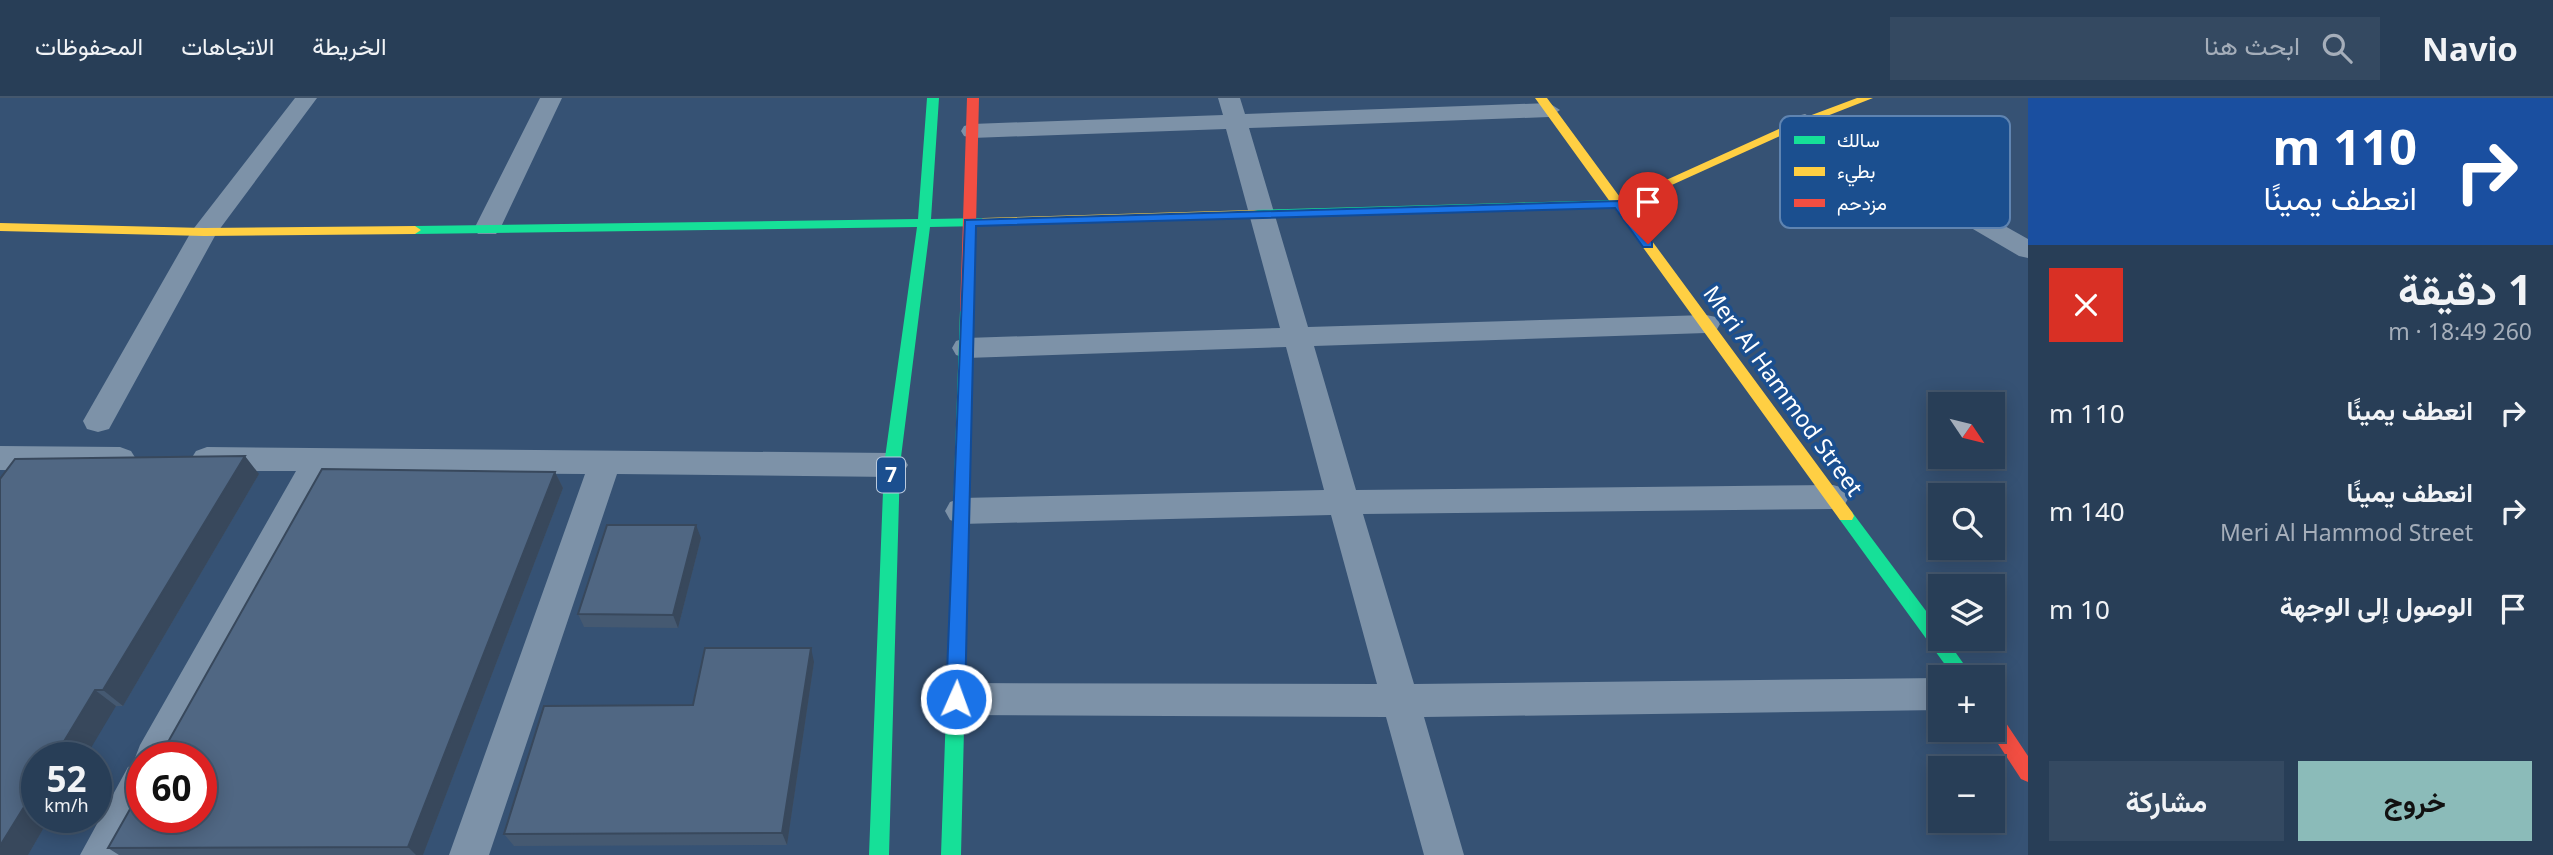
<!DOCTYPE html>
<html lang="ar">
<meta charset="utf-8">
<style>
body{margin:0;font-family:"Noto Sans",Vazirmatn,sans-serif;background:#344961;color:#f1f3f6;direction:rtl;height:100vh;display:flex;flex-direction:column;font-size:26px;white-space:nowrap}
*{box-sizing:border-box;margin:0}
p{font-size:23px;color:#a5aeba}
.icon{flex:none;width:38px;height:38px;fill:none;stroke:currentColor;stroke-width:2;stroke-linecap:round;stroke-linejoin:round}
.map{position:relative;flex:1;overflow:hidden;direction:ltr}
.sheet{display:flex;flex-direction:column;background:#283e57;width:525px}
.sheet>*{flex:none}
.guide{background:#1a4fa0;color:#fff;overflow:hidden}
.needle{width:46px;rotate:125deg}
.buttons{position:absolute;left:1928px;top:294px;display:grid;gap:14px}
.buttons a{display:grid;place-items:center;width:77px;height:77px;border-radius:0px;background:#283e57;box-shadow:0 4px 18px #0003,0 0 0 2px #44576d;font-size:35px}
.speed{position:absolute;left:21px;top:644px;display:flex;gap:14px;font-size:35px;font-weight:700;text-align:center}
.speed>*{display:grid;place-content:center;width:91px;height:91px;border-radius:50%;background:#283e57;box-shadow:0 4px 18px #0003,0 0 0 2px #44576d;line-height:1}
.speed small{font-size:18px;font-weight:400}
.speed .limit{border:10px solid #d22;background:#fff;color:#111}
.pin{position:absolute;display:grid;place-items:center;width:60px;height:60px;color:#fff;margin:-72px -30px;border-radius:50% 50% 50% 0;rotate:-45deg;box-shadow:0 0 7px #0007}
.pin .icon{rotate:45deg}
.me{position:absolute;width:77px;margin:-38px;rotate:2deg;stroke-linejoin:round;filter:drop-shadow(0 0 5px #0008)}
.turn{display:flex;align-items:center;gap:24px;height:147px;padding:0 21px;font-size:32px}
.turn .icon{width:91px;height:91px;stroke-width:2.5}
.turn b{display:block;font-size:49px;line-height:60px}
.round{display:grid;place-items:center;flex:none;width:74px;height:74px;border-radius:0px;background:#344961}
.headline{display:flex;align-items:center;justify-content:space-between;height:119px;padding:0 21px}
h1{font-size:42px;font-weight:700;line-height:52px}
.action{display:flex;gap:14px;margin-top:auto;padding:14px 21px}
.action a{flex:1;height:80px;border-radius:0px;background:#8bbbb9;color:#111;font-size:28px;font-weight:700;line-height:80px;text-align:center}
.action a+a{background:#344961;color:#f1f3f6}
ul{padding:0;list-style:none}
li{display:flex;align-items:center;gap:21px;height:98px;padding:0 21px}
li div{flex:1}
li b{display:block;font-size:26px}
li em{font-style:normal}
header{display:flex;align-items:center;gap:42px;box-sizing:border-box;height:98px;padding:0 35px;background:#283e57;border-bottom:2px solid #44576d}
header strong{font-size:33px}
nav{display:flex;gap:38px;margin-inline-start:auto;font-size:24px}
.search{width:490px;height:63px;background:#344961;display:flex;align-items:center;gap:18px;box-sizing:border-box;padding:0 24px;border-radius:0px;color:#a5aeba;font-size:26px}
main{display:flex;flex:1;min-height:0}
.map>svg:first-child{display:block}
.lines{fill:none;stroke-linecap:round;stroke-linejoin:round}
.street{fill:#7d92a8;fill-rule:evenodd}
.fast{fill:#16e098;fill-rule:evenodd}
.slow{fill:#ffcf43;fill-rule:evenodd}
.jam{fill:#f24e42;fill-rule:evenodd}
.wall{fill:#455971}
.shaded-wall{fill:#38485c}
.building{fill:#506783;stroke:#38485c;stroke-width:2}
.route{fill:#1a73e8;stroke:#114b97;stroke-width:2}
.labels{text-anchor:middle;stroke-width:7;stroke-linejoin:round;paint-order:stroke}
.shield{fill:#1b4f8f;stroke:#bbcadd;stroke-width:2}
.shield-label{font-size:21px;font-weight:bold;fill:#fff}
.street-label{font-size:23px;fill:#fff;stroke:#1b4f8f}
.key{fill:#1b4f8f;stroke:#5f84b1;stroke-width:2}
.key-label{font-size:19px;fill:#fff}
</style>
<header>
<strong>Navio</strong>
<div class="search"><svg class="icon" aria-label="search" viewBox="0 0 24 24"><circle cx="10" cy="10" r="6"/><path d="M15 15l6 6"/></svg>ابحث هنا</div>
<nav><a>الخريطة</a><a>الاتجاهات</a><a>المحفوظات</a></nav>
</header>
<main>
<section class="sheet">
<div class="guide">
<div class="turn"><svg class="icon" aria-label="right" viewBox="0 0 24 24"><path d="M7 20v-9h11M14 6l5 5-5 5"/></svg><div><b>110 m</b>انعطف يمينًا</div></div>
</div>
<div class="headline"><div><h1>1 دقيقة</h1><p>260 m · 18:49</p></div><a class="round" style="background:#d93025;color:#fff"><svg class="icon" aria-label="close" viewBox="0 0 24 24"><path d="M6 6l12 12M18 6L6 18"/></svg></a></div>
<ul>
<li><svg class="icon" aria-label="right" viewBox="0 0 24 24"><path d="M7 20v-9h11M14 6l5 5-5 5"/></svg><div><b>انعطف يمينًا</b></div><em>110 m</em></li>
<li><svg class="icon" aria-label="right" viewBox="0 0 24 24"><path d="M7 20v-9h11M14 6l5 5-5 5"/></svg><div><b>انعطف يمينًا</b><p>Meri Al Hammod Street</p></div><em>140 m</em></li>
<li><svg class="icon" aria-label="arrive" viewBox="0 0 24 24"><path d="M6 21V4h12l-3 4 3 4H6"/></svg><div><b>الوصول إلى الوجهة</b></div><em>10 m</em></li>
</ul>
<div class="action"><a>خروج</a><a>مشاركة</a></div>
</section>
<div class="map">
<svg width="2028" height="757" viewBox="0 0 2028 757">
<rect width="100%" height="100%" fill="#365274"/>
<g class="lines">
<!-- street -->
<path class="street" d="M295,0H317L216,136L109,331L98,334L87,331L83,323L191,134Z
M540,0H562L500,131L496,136H478L474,131Z
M1218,0H1240L1245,16L1549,5L1560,12L1549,19L1249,30L1308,229L1706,217L1716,219L1720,226L1716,233L1706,235L1314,248L1356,392L1833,387L1844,390L1849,399L1844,408L1833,411L1363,416L1414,586L1941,580V612L1424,619L1464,757H1424L1386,619L956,617L943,613L938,601L943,589L956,585L1377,586L1331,417L961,426L950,422L945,413L950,404L961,400L1324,392L1286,249L966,260L956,257L952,250L956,243L966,240L1280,230L1226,31L972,40L964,38L961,33L964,28L972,26L1223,17Z
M1805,16L2028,141V160L2019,158L1797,28L1794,23L1797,18Z
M0,348L120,349L131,353L136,361L131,369L120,373L0,372Z
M207,349L892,355L903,359L908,367L903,375L892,379L617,376L489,757H449L585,376L327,374L174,660H142L143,719L122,757H80L128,669L137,666L135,660L140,647L296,373H207L196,369L191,361L196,353Z"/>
<!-- fast -->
<path class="fast" d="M927,0H939L931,121L983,120L989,124L983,128L930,129L900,367L889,757H869L884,367L917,129L415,136L409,132L415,128L918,121Z
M1628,98L1632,99V105L1619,110L1254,120L1248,116L1254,112L1617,102Z
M967,208L974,213L961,757H941L960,213Z
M1846,412L1852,414L1941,533V541H1946L1973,579H1954L1840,422L1838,418L1840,414Z"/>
<!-- slow -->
<path class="slow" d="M1535,0H1547L1622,102L1801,21L1857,0H1873L1809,25L1632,105H1624L1852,414L1854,418L1852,422H1840Z
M1254,112L1258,113V119L983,128L977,124L983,120Z
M0,125L204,130L415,128L421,132L415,136L204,138L0,133Z"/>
<!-- jam -->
<path class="jam" d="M967,0H979L974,213L967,218L960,213Z
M1993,614L2000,616L2028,658V684L2021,681L1989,632H1993Z"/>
</g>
<!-- wall -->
<path class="wall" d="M555,374L563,390L423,757H119L108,750Z
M259,376L123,608H116L37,719H50L28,757H0V381Z
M701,440L678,530L584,529L578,516Z
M814,564L787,747L514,748L504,736L693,607Z"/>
<!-- shaded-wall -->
<path class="shaded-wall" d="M245,358L259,376L123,608L103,592Z
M555,374L563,390L423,757H416L408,749Z
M696,427L701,440L678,530L673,517Z
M811,550L814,564L787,747L782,735Z
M95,592L116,608L85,660H54Z
M37,688V719H50L28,757H0V748Z"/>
<!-- building -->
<path class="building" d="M245,358L103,592H95L54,660H37V688L0,748V381L15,361Z
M322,371L555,374L408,749L108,750L142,690V719H201V660H159Z
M607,427H696L673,517L578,516Z
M705,550H811L782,735L504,736L544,608L693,607Z"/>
<!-- route -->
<path class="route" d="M1619,103L1623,104L1652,144V149H1643L1615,110L976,128L965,601L962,607H949L946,601L965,122Z"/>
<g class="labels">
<!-- shield labels -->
<rect class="shield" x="877" y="359.5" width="28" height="35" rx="5"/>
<g class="shield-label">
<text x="891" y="384">7</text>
</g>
<!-- street labels -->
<g class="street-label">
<text transform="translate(1783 293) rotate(54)" y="8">Meri Al Hammod Street</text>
</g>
</g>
<!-- legend -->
<rect x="1780" y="18" width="230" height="112" rx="10" class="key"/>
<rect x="1794" y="38" width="31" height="8" fill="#16e098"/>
<rect x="1794" y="69" width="31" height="9" fill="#ffcf43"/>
<rect x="1794" y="101" width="31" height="8" fill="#f24e42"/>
<g class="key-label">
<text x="1837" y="49">سالك</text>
<text x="1837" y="80">بطيء</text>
<text x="1837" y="112">مزدحم</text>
</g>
</svg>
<div class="buttons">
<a><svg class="needle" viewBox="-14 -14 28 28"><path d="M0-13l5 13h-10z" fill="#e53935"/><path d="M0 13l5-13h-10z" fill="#a5aeba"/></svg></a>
<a><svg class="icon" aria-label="search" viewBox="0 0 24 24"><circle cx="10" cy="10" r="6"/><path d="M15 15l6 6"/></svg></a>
<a><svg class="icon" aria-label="layers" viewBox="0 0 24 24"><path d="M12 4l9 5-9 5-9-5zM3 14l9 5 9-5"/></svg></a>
<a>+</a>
<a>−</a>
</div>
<div class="speed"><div>52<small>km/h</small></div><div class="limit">60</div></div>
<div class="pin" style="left:1648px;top:146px;background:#d93025"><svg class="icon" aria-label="arrive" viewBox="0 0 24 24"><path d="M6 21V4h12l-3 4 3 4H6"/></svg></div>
<svg class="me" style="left:956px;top:601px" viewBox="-20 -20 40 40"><circle r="17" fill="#1a73e8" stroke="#fff" stroke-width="3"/><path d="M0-11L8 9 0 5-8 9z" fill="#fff"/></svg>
</div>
</main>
